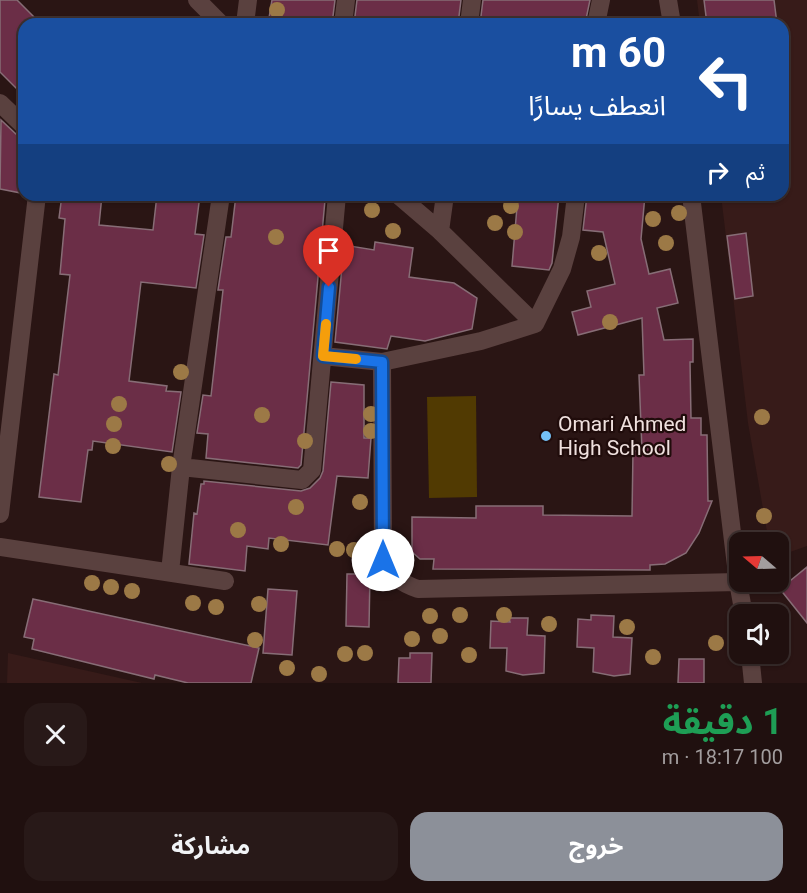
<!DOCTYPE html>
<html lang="ar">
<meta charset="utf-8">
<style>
body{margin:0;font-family:Roboto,"Noto Sans Arabic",sans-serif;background:#281918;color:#f1f3f6;direction:rtl;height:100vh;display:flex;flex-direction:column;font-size:22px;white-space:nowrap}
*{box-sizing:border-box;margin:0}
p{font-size:20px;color:#a29d9e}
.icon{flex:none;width:33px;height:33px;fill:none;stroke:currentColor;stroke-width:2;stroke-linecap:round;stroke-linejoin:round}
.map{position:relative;height:683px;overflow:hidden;direction:ltr}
.details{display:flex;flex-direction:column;background:#20100f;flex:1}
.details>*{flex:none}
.guide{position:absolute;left:18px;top:18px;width:771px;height:183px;border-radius:18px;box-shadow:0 2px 4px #0004,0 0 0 2px #3d302f;direction:rtl;background:#1a4fa0;color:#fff;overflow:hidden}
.needle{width:39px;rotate:289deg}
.fabs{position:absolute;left:729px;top:532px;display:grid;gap:12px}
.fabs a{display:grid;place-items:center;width:60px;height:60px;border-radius:12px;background:#20100f;box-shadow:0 2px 4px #0004,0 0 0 2px #3d302f;font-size:30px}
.pin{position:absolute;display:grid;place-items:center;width:51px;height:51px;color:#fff;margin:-62px -26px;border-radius:50% 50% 50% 0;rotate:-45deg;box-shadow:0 0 6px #0007}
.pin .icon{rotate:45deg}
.me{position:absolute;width:66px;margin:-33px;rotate:0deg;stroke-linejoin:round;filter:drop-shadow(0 0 4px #0008)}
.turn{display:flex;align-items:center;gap:21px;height:126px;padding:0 24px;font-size:27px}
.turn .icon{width:78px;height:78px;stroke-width:2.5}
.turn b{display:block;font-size:42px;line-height:51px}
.then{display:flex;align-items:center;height:57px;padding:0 24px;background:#0003;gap:12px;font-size:22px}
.round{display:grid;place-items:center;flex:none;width:63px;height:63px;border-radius:18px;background:#281918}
.overview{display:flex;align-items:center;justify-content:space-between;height:102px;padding:0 24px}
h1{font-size:36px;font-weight:700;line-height:45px;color:#1e9e55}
.button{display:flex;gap:12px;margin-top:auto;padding:12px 24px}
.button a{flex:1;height:69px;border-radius:18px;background:#8c9099;color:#fff;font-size:24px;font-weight:700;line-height:69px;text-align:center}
.button a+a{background:#281918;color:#f1f3f6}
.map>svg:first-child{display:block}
.built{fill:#371b19}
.green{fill:#513a02}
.building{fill:#6b2e47;stroke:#876d76;stroke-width:1.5}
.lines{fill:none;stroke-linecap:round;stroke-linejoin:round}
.minor{stroke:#5a413f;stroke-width:18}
.tree{fill:#9c7946}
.route-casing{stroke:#114b97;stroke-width:15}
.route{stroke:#1a73e8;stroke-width:10}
.slow{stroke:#f59e0b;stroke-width:10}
.poi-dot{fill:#74c0f6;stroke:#200c0b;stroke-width:2}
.labels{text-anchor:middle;stroke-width:4.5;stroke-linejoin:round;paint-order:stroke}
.poi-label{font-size:21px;fill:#efe0de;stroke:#200c0b;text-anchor:start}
</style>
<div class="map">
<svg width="807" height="683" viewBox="0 0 807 683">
<rect width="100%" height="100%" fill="#2a1514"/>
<!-- built -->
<path class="built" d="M697,0H807V546L779,556L778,543H769L748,423L721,195H783V24H700Z
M8,653L142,683H7Z"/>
<!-- green -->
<path class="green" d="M476,396L477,497L429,498L427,397Z"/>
<!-- building -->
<path class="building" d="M0,0H17L41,24H24V96L0,72Z
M272,0H335L332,24H268Z
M357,0H461L458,24H354Z
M483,0H590L585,24H480Z
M704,0H774L777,24H707Z
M1,120L16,134L24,137V176L21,193L0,189Z
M62,195H102L99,225L153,230L157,195H200L195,234L204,235L196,288L141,282L129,381L167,386L166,391L181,392L172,452L93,441L92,450H88L81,502L39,497L54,374L58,375L70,275L60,274L65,219L59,218Z
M236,195H280L325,200L301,465L298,468L206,458L208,434L197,433L203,395L211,396L223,290H218L226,237H231Z
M518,195H559L552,263L549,270L512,266Z
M587,195H645L641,239L649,274L670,269L678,303L657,308L664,340L693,339V362H690L691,418H701V435H707L708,501H712L699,533L686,553L665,564L650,565V570L433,569L434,559H420L412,552V517L476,518V506H543V515L632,516L633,451H642L639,375H644L642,318L578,335L572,312L591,307L587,291L615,284L603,232L583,230Z
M746,233L753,296L735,299L727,236Z
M375,242L413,248L409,277L454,283L477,298L472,329L425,341L391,336L387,349L335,342L344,245L374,250Z
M331,382L364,385V438H371L368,478L337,476L328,545L269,538L268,549L247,546L245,571L189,564L194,513L197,514L201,484H204V481L301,491L310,488L320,478L323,471Z
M807,567V623L780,589Z
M347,574H370L369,627L346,626Z
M268,589L297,591L292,655L263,653Z
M33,599L259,648L251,683H188L155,675L154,679L32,649L34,639L24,637Z
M591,615L614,616L613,637L632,638L630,674L614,676L593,672L594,648L577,647L578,619L591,620Z
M509,618H528L527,635L545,636L544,673L523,675L506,671L507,648H490L491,621L510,622Z
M410,653H432L431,683H398L399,658H410Z
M679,659H704V683H678Z"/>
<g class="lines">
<!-- minor -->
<path class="minor" d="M197,0L221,24
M668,0L672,24
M245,24L248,0
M343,24L346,0
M469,24L472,0
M596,24L601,0
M0,103L24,126
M398,195L440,231L535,324
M691,195L738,582
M440,231L445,195
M323,356L382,362L481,341L535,324L562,269L571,237L576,195
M382,362L383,560C393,576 400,583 418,589L738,582L744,615
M181,467L302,480L312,470L337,195
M0,514L37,195
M0,547L225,581
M170,572L181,467L221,195
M750,654L753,683"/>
</g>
<!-- trees -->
<g class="tree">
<circle cx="277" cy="10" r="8"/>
<circle cx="511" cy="206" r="8"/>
<circle cx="372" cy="210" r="8"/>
<circle cx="679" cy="213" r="8"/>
<circle cx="653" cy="219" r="8"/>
<circle cx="495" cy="223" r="8"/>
<circle cx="393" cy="231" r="8"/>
<circle cx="515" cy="232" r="8"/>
<circle cx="276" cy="237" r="8"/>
<circle cx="666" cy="243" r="8"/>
<circle cx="599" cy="253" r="8"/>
<circle cx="610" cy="322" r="8"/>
<circle cx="181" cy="372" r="8"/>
<circle cx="119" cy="404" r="8"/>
<circle cx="371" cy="414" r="8"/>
<circle cx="262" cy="415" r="8"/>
<circle cx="762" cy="417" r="8"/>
<circle cx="114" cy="424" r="8"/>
<circle cx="371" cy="431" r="8"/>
<circle cx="305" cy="441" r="8"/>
<circle cx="113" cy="446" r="8"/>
<circle cx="169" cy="464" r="8"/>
<circle cx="360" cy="502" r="8"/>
<circle cx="296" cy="507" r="8"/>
<circle cx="764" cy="516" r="8"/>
<circle cx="238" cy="530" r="8"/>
<circle cx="281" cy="544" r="8"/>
<circle cx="337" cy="549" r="8"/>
<circle cx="354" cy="550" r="8"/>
<circle cx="92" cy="583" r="8"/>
<circle cx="111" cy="587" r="8"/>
<circle cx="132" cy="591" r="8"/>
<circle cx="193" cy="603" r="8"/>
<circle cx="259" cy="604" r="8"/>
<circle cx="216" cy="607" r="8"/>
<circle cx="460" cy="615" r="8"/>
<circle cx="504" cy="615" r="8"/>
<circle cx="430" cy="616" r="8"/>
<circle cx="549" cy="624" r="8"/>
<circle cx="627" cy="627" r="8"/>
<circle cx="440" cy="636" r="8"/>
<circle cx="412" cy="639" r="8"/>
<circle cx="255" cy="640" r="8"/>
<circle cx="716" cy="643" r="8"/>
<circle cx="365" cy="653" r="8"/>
<circle cx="345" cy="654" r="8"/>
<circle cx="469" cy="655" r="8"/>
<circle cx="653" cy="657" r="8"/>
<circle cx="287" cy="668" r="8"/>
<circle cx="319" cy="674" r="8"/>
</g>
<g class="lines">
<defs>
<path id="route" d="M329,287L323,356L382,362L383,560"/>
</defs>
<!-- route casing -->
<use href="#route" class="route-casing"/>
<!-- route -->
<use href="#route" class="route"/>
<!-- slow -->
<path class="slow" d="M326,324L323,356L356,359"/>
</g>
<!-- markers -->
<circle class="poi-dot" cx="546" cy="436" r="6"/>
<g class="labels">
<!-- poi labels -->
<g class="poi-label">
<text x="558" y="431">Omari Ahmed<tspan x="558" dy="24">High School</tspan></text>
</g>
</g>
</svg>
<div class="fabs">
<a><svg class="needle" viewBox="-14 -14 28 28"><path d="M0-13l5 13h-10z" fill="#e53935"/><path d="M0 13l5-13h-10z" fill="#a29d9e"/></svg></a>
<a><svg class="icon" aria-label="sound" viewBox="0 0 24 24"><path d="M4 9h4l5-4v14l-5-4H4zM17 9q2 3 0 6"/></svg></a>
</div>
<div class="pin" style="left:329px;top:287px;background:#d93025"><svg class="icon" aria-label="arrive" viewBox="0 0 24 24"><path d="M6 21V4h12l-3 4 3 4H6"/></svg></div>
<svg class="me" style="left:383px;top:560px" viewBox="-20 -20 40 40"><circle r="19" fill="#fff"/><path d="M0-13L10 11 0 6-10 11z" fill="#1a73e8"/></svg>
<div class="guide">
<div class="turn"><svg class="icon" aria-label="left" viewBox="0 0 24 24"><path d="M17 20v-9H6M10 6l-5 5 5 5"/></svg><div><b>60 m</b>انعطف يسارًا</div></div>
<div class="then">ثم<svg class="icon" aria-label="right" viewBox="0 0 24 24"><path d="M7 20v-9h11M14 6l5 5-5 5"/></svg></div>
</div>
</div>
<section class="details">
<div class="overview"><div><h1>1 دقيقة</h1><p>100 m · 18:17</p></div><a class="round"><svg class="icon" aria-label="close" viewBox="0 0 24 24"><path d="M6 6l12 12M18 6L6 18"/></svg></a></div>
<div class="button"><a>خروج</a><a>مشاركة</a></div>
</section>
